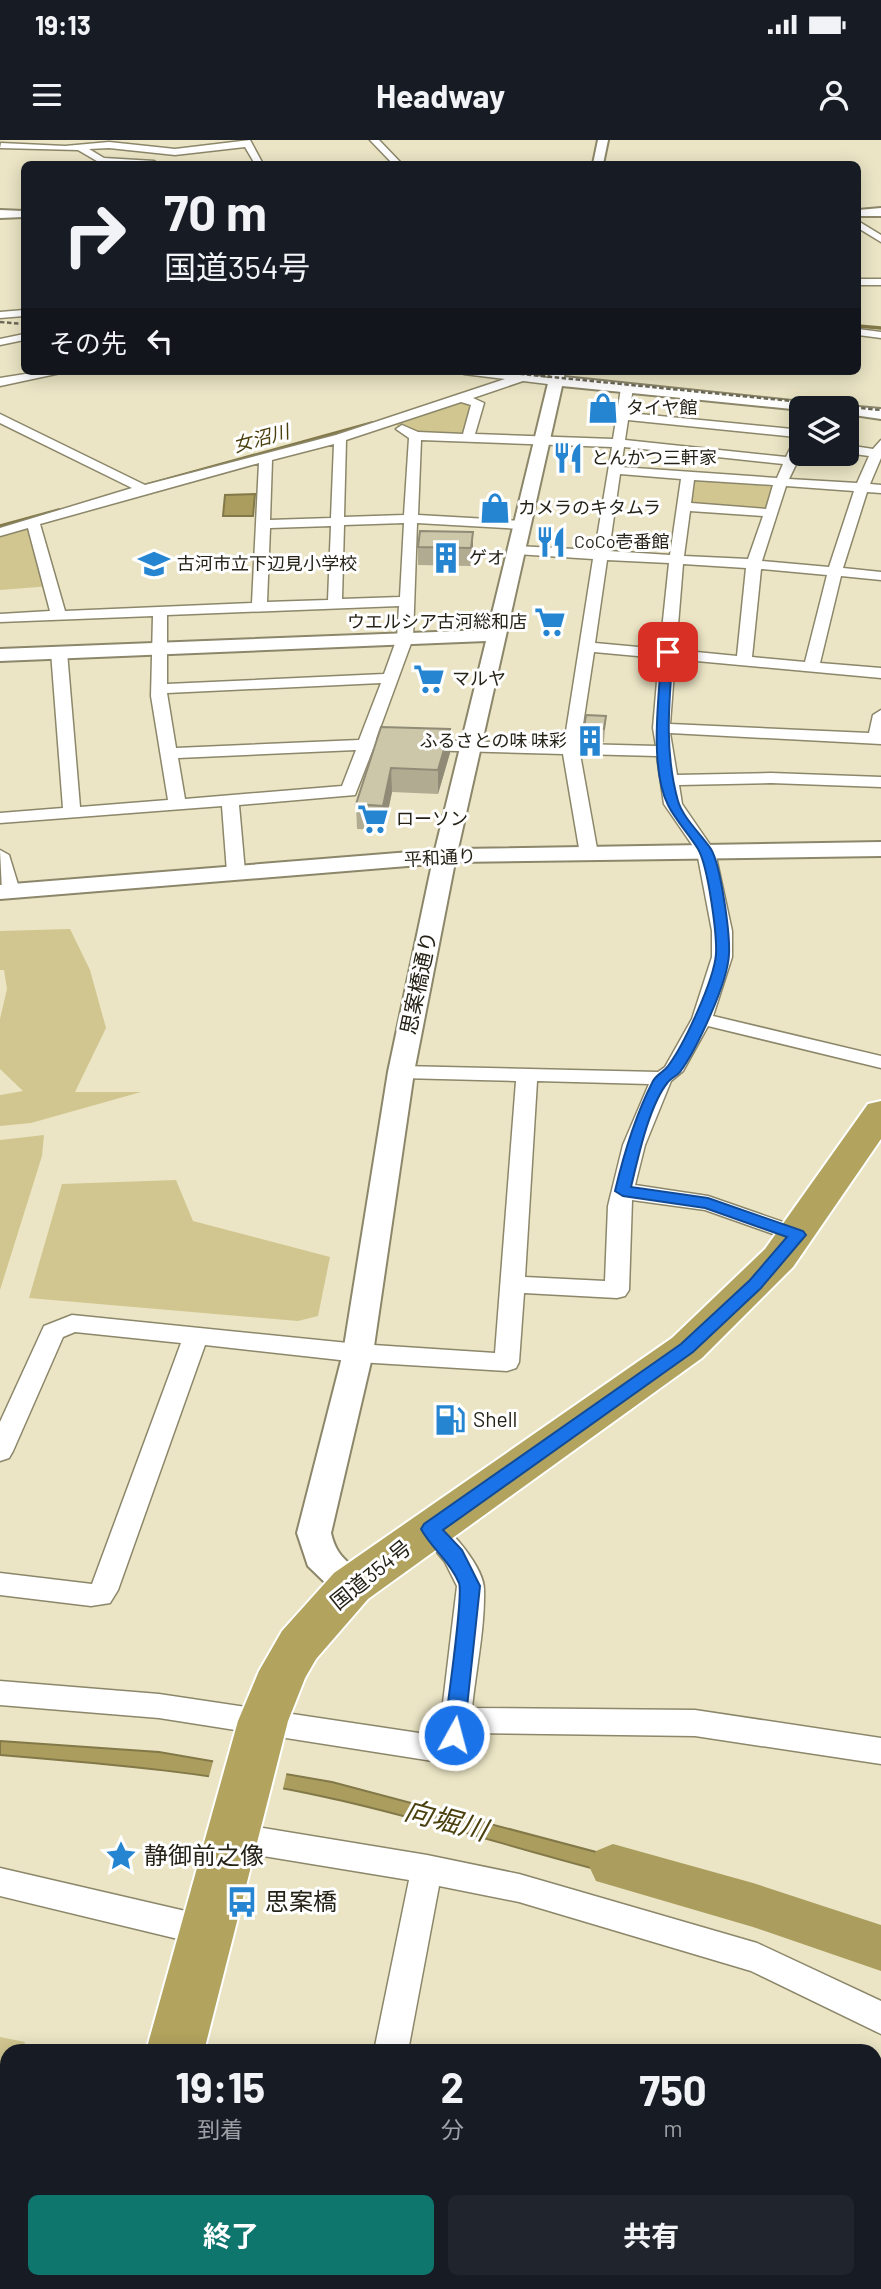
<!DOCTYPE html>
<html lang="ja">
<meta charset="utf-8">
<style>
body{margin:0;font-family:Barlow,"Noto Sans JP",sans-serif;background:#20242c;color:#f1f3f6;height:100vh;display:flex;flex-direction:column;font-size:26px;white-space:nowrap}
*{box-sizing:border-box;margin:0}
p{font-size:23px;color:#9ea1a6}
.icon{flex:none;width:38px;height:38px;fill:none;stroke:currentColor;stroke-width:2;stroke-linecap:round;stroke-linejoin:round}
.map{position:relative;flex:1;overflow:hidden}
.side{position:absolute;left:0px;top:1904px;width:882px;height:245px;display:flex;flex-direction:column;background:#171b24;border-radius:21px 21px 0 0;box-shadow:0 4px 18px #0003}
.side>*{flex:none}
.guide{position:absolute;left:21px;top:21px;width:840px;height:214px;border-radius:10px;box-shadow:0 4px 18px #0003;background:#171b24;color:#f1f3f6;overflow:hidden}
.buttons{position:absolute;left:789px;top:256px;display:grid;gap:14px}
.buttons a{display:grid;place-items:center;width:70px;height:70px;border-radius:10px;background:#171b24;box-shadow:0 4px 18px #0003;font-size:35px}
.pin{position:absolute;display:grid;place-items:center;width:60px;height:60px;color:#fff;margin:-30px;border-radius:14px;box-shadow:0 4px 10px #0006}
.me{position:absolute;width:77px;margin:-38px;rotate:7deg;stroke-linejoin:round;filter:drop-shadow(0 0 5px #0008)}
.turn{display:flex;align-items:center;gap:24px;height:147px;padding:0 28px;font-size:32px}
.turn .icon{width:91px;height:91px;stroke-width:2.5}
.turn b{display:block;font-size:49px;line-height:60px}
.then{display:flex;align-items:center;height:66px;padding:0 28px;background:#0003;gap:14px;font-size:26px}
.eta{display:flex;justify-content:space-evenly;align-items:center;height:119px;text-align:center}
.eta b{font-size:42px;font-weight:700;line-height:49px}
.button{display:flex;gap:14px;margin-top:auto;padding:14px 28px}
.button a{flex:1;height:80px;border-radius:10px;background:#0f766e;color:#fff;font-size:28px;font-weight:700;line-height:80px;text-align:center}
.button a+a{background:#20242c;color:#f1f3f6}
.status{display:flex;justify-content:space-between;align-items:center;height:49px;padding:0 35px;background:#171b24;direction:ltr}
.status svg{height:19px;fill:currentColor}
header{display:flex;justify-content:space-between;align-items:center;height:91px;padding:0 28px;background:#171b24;font-size:32px;font-weight:700}
.map>svg:first-child{display:block}
.green{fill:#d1c68f}
.water{fill:#aa9d5d;stroke:#827848;stroke-width:2}
.pier{fill:#ebe5c5}
.lines{fill:none;stroke-linecap:round;stroke-linejoin:round}
.stream{stroke:#827848;stroke-width:3.5}
.river{fill:#aa9d5d;fill-rule:evenodd}
.minor-casing{stroke:#8c876a;stroke-width:3}
.tertiary-casing{stroke:#8c876a;stroke-width:4}
.trunk-casing{stroke:#fff;stroke-width:4}
.minor{fill:#fff;fill-rule:evenodd}
.tertiary{fill:#fff;fill-rule:evenodd}
.trunk{fill:#b2a45e;fill-rule:evenodd}
.rail{stroke:#6c6856;stroke-width:2.5;stroke-dasharray:4.5 2.5;stroke-linecap:butt}
.wall{fill:#b0ab91}
.shaded-wall{fill:#908b76}
.building{fill:#cdc7a9;stroke:#908b76;stroke-width:2}
.route{fill:#1a73e8;stroke:#114b97;stroke-width:2}
.labels{text-anchor:middle;stroke-width:6;stroke-linejoin:round;paint-order:stroke}
.far-poi-label{font-size:18px;fill:#252217;stroke:#fff;text-anchor:start}
.far-street-label{font-size:18px;fill:#252217;stroke:#fff}
.far-water-label{font-size:19px;font-style:italic;fill:#4b410e;stroke:#fff}
.street-label{font-size:21px;fill:#252217;stroke:#fff}
.poi-label{font-size:21px;fill:#252217;stroke:#fff;text-anchor:start}
.near-poi-label{font-size:24px;fill:#252217;stroke:#fff;text-anchor:start}
.near-water-label{font-size:28px;font-style:italic;fill:#4b410e;stroke:#fff}
</style>
<div class="status"><b>19:13</b><svg viewBox="0 0 49 12"><path d="M0 12V9h3v3zM5 12V6h3v6zM10 12V3h3v9zM15 12V0h3v12zM26 1h20v11H26zM47 4h2v5h-2z"/></svg></div>
<header><svg class="icon" aria-label="menu" viewBox="0 0 24 24"><path d="M4 6h16M4 12h16M4 18h16"/></svg>Headway<svg class="icon" aria-label="person" viewBox="0 0 24 24"><circle cx="12" cy="8" r="4"/><path d="M4 21q1-7 8-7t8 7"/></svg></header>
<div class="map">
<svg width="881" height="2149" viewBox="0 0 881 2149">
<rect width="100%" height="100%" fill="#ebe5c5"/>
<!-- green -->
<path class="green" d="M459,257L478,263L468,298L415,296L391,282Z
M688,335L781,342L771,373L683,367Z
M33,383L51,446L0,450V392Z
M70,789L90,830L106,888L75,952H141L31,983L0,986V955L23,951L0,929V879L7,849L4,830H0V791Z
M44,995L42,1016L0,1150V1000Z
M176,1040L193,1081L330,1117L318,1176L298,1181L29,1158L62,1044Z
M0,1897L25,1902L23,1911H7V2138L0,2136Z"/>
<!-- water -->
<path class="water" d="M255,354L253,376H223L225,355Z
M0,1601L159,1612L332,1642L664,1730L658,1745C546,1719 437,1681 325,1657C218,1633 109,1624 0,1615Z"/>
<!-- pier -->
<path class="pier" d="M214,1618L287,1631L282,1653L208,1640Z"/>
<g class="lines">
<!-- stream -->
<path class="stream" d="M858,186L881,188
M143,346L372,283
M0,386L59,370"/>
<!-- river -->
<path class="river" d="M613,1704L753,1743L881,1785V1831L753,1787L596,1741L589,1726L596,1711Z"/>
<defs>
<path id="minor" d="M250,0L263,24H255L245,7L175,15L109,8L89,9L104,18L154,21L158,24H102L78,10L0,8L1,3L65,6L109,2L175,9Z
M370,0H379L402,24H393Z
M858,81L881,95V102L858,88Z
M858,139H881V145H858Z
M24,170V176L0,178V172Z
M858,189L881,192V198L858,195Z
M24,194V200L0,205V199Z
M44,231H70L0,246V238Z
M458,231L523,233L562,241L556,245L523,241L473,258L484,263L475,294L613,299L621,248L627,244L633,248L629,273L802,290V312L789,339L857,343L869,316L847,313V305L873,309L881,300V318L870,344L881,345V353L867,352L843,428L881,432V440L841,436L820,523L881,528V538L675,519L670,584L869,593L873,575L881,570V604L670,593L677,635L771,633L881,637V647L771,643L679,645L682,664L715,712L732,791V817L713,876L881,916V928L708,886L683,931L671,941L645,1005L635,1045L708,1056L806,1090L810,1095L806,1100H790L705,1070L632,1060L629,1150L625,1156L617,1158L524,1153L519,1222L516,1228L507,1231L358,1222L205,1205L118,1450L110,1463L91,1466L0,1455V1433L92,1444L181,1203L75,1192L63,1197L13,1311L9,1318L0,1321V1282L44,1186L72,1175L358,1204L495,1213L516,941L401,938L391,932L401,926L658,932L665,927L692,879L712,817V791L697,712L664,664L657,616L580,614L598,714L589,719L580,714L563,614L421,610L413,605L421,600L564,604L593,419L516,414L509,410L516,406L595,410L612,307L421,300L418,375L523,381L530,385L523,389L417,383L413,498L376,599L388,604L386,608L373,609L355,655L239,665L245,732L242,736H230L227,732L222,666L0,683V673L63,668L51,512L59,507L67,512L80,667L168,660L151,556L153,476L0,482V474L50,471L28,388L0,396V388L132,348L0,283V274L145,345L336,295L505,239L464,234ZM461,262L471,265L463,294L418,292L402,285L396,289L409,298L404,375L344,377L346,300ZM628,280L796,297L786,317L625,300ZM334,304L331,378L270,380L272,320ZM624,307L783,324L777,338L621,327ZM259,323L252,463L65,471L40,384ZM620,334L681,339L670,415L609,411ZM694,340L773,345L766,369L691,363ZM786,346L854,351L829,427L762,421ZM690,371L763,376L748,419L684,416ZM404,383L400,457L342,459L344,385ZM331,386L328,460L267,462L270,388ZM607,420L669,423L660,509L595,503ZM683,424L746,428L737,516L676,510ZM761,429L827,435L805,522L752,517ZM399,466L397,498L384,534L167,544V475ZM594,512L659,518L653,588L656,606L580,604ZM381,543L359,600L176,608L167,553ZM356,610L342,646L185,659L178,618ZM537,941L649,944L623,1005L608,1066L605,1141L525,1137Z
M0,710L9,715L20,751L18,755L11,757L2,751Z
M431,1379C450,1385 484,1429 484,1449C485,1488 476,1529 472,1568L695,1570L881,1598V1624L695,1596L469,1593L463,1620L452,1624L159,1578L0,1565V1541L159,1554L439,1596L457,1446L445,1422L418,1389L421,1382Z
M232,1683L427,1715L519,1734L757,1803L881,1861V1894L751,1831L519,1762L439,1746L408,1911H374L409,1740L232,1711L221,1707L217,1697L221,1687Z
M0,1728L207,1776L218,1780L223,1791L218,1802L207,1806L0,1756Z
M313,2142H350L348,2149H311Z"/>
<path id="tertiary" d="M598,0H608L603,24H593Z
M881,68V76H858V70Z
M0,70L24,71V77L0,78Z
M551,231H565L564,237L821,264L828,268H802V270L562,246L458,709L881,702V716L455,722L414,932L373,1213L331,1393C338,1424 355,1421 368,1446L363,1456L351,1460L339,1456L308,1426L297,1393L343,1213L388,932L432,724L0,759V745L435,710L486,501L0,521V509L488,490Z
M847,266L881,269V279L847,274V268H841Z"/>
<path id="trunk" d="M881,961V999L793,1127L702,1218L368,1459L316,1519L305,1538L288,1581L204,1911H146L238,1581L259,1531L282,1491L334,1433L672,1198L765,1109L868,964Z
M83,2142H145L143,2149H81Z"/>
</defs>
<!-- minor casing -->
<use href="#minor" class="minor-casing"/>
<!-- tertiary casing -->
<use href="#tertiary" class="tertiary-casing"/>
<!-- trunk casing -->
<use href="#trunk" class="trunk-casing"/>
<!-- minor -->
<use href="#minor" class="minor"/>
<!-- tertiary -->
<use href="#tertiary" class="tertiary"/>
<!-- trunk -->
<use href="#trunk" class="trunk"/>
<!-- rail -->
<path class="rail" d="M0,182L24,184
M492,231L881,270"/>
</g>
<!-- wall -->
<path class="wall" d="M473,392V410L471,426L418,425V407Z
M606,576L604,602L583,601L584,588Z
M381,587L450,589V613L438,654L392,652L384,690L357,689L356,664Z"/>
<!-- shaded-wall -->
<path class="shaded-wall" d="M473,392V410L471,426V408Z
M450,589V613L438,654V630Z
M391,628L392,652L384,690L383,666Z"/>
<!-- building -->
<path class="building" d="M420,391L473,392L471,408L418,407Z
M586,575L606,576L604,589L584,588Z
M381,587L450,589L438,630L391,628L383,666L356,664Z"/>
<!-- route -->
<path class="route" d="M668,509L673,512C669,562 664,611 678,661C683,678 701,694 711,709C721,726 730,793 729,814C728,842 697,909 680,932C677,936 671,938 668,942C649,965 638,1018 631,1047L708,1058L803,1091L806,1095L761,1148L693,1212L443,1390L462,1410L480,1446L464,1595L461,1602L454,1604L447,1602L444,1595C446,1573 464,1455 459,1443C450,1421 432,1409 421,1389L424,1384L681,1204L750,1140L787,1097L705,1068L623,1056L615,1051C624,1013 635,976 653,941C657,934 664,932 668,926C684,905 714,840 716,814C717,793 708,726 698,709C689,694 676,681 668,665C649,627 659,554 662,512Z"/>
<!-- icons -->
<defs>
<symbol id="shop-bare" viewBox="-9 -9 18 18"><path d="M-5-2.5h2.3a2.7 3.5 0 0 1 5.4 0H5L5.5 6h-11ZM-1.5-2.5h3a1.5 2.3 0 0 0-3 0Z" fill="#2585d1" stroke="#fff" stroke-width="2.5" paint-order="stroke"/></symbol>
<symbol id="restaurant-bare" viewBox="-9 -9 18 18"><path d="M-5-6h1v4h1v-4h1v4h1v-4h1v5L-1.5 .5V6h-2V.5L-5-1ZM5-6V6H3V1.5H1.5Q1.5-4 5-6Z" fill="#2585d1" stroke="#fff" stroke-width="2.5" paint-order="stroke"/></symbol>
<symbol id="building-bare" viewBox="-9 -9 18 18"><path d="M-4-6H4V6H1V3H-1V6H-4ZM-2.5-4.3h1.7v1.8h-1.7ZM.8-4.3h1.7v1.8H.8ZM-2.5-1h1.7V.8h-1.7ZM.8-1h1.7V.8H.8Z" fill="#2585d1" stroke="#fff" stroke-width="2.5" paint-order="stroke"/></symbol>
<symbol id="school-bare" viewBox="-9 -9 18 18"><path d="M0-5L7-2L0 1L-7-2ZM-4 1L0 2.5L4 1V4Q0 6-4 4Z" fill="#2585d1" stroke="#fff" stroke-width="2.5" paint-order="stroke"/></symbol>
<symbol id="supermarket-bare" viewBox="-9 -9 18 18"><path d="M-6-5.5h2.5l.6 2H6L4.5 2H-2.5L-4.4-4H-6ZM-1.5 3.2a1.3 1.3 0 1 0 .1 0ZM3 3.2a1.3 1.3 0 1 0 .1 0Z" fill="#2585d1" stroke="#fff" stroke-width="2.5" paint-order="stroke"/></symbol>
<symbol id="fuel-bare" viewBox="-9 -9 18 18"><path d="M-5.5-6h7V0h2V4h1.3V-2.5L3-4.5l.8-.8L6-3V5H2.5V1h-1V6h-7ZM-4.2-4.7v3.2H.2V-4.7Z" fill="#2585d1" stroke="#fff" stroke-width="2.5" paint-order="stroke"/></symbol>
<symbol id="sight-bare" viewBox="-9 -9 18 18"><path d="M0-6L1.8-2.2L6-1.7L2.9 1.2L3.7 5.4L0 3.3L-3.7 5.4L-2.9 1.2L-6-1.7L-1.8-2.2Z" fill="#2585d1" stroke="#fff" stroke-width="2.5" paint-order="stroke"/></symbol>
<symbol id="bus-bare" viewBox="-9 -9 18 18"><path d="M-5-6H5V4H4V6H2V4H-2V6H-4V4H-5ZM-3.5-4V0h7V-4ZM-3.5 1.2v1.5H-2V1.2ZM2 1.2v1.5H3.5V1.2Z" fill="#2585d1" stroke="#fff" stroke-width="2.5" paint-order="stroke"/></symbol>
</defs>
<g fill-rule="evenodd">
<use href="#shop-bare" x="581" y="246" width="44" height="44"/>
<use href="#restaurant-bare" x="546" y="296" width="44" height="44"/>
<use href="#shop-bare" x="473" y="346" width="44" height="44"/>
<use href="#restaurant-bare" x="529" y="380" width="44" height="44"/>
<use href="#building-bare" x="424" y="396" width="44" height="44"/>
<use href="#school-bare" x="132" y="402" width="44" height="44"/>
<use href="#supermarket-bare" x="528" y="460" width="44" height="44"/>
<use href="#supermarket-bare" x="407" y="517" width="44" height="44"/>
<use href="#building-bare" x="568" y="579" width="44" height="44"/>
<use href="#supermarket-bare" x="351" y="657" width="44" height="44"/>
<use href="#fuel-bare" x="428" y="1258" width="44" height="44"/>
<use href="#sight-bare" x="99" y="1694" width="44" height="44"/>
<use href="#bus-bare" x="220" y="1740" width="44" height="44"/>
</g>
<g class="labels">
<!-- far-poi labels -->
<g class="far-poi-label">
<text x="626" y="274">タイヤ館</text>
<text x="591" y="324">とんかつ三軒家</text>
<text x="518" y="374">カメラのキタムラ</text>
<text x="574" y="408">CoCo壱番館</text>
<text x="469" y="424">ゲオ</text>
<text x="177" y="430">古河市立下辺見小学校</text>
<text x="527" y="488" text-anchor="end">ウエルシア古河総和店</text>
<text x="452" y="545">マルヤ</text>
<text x="567" y="607" text-anchor="end">ふるさとの味 味彩</text>
<text x="396" y="685">ローソン</text>
</g>
<!-- far-street labels -->
<g class="far-street-label">
<text transform="translate(440 718) rotate(-3)" y="6">平和通り</text>
</g>
<!-- far-water labels -->
<g class="far-water-label">
<text transform="translate(261 298) rotate(-15)" y="7">女沼川</text>
</g>
<!-- street labels -->
<g class="street-label">
<text transform="translate(419 843) rotate(-78)" y="7">思案橋通り</text>
<text transform="translate(371 1435) rotate(-39)" y="7">国道354号</text>
</g>
<!-- poi labels -->
<g class="poi-label">
<text x="473" y="1287">Shell</text>
</g>
<!-- near-poi labels -->
<g class="near-poi-label">
<text x="144" y="1724">静御前之像</text>
<text x="265" y="1770">思案橋</text>
</g>
<!-- near-water labels -->
<g class="near-water-label">
<text transform="translate(446 1680) rotate(15)" y="10">向堀川</text>
</g>
</g>
</svg>
<div class="buttons">
<a><svg class="icon" aria-label="layers" viewBox="0 0 24 24"><path d="M12 4l9 5-9 5-9-5zM3 14l9 5 9-5"/></svg></a>
</div>
<div class="pin" style="left:668px;top:512px;background:#d93025"><svg class="icon" aria-label="arrive" viewBox="0 0 24 24"><path d="M6 21V4h12l-3 4 3 4H6"/></svg></div>
<svg class="me" style="left:454px;top:1595px" viewBox="-20 -20 40 40"><circle r="17" fill="#1a73e8" stroke="#fff" stroke-width="3"/><path d="M0-11L8 9 0 5-8 9z" fill="#fff"/></svg>
<div class="guide">
<div class="turn"><svg class="icon" aria-label="right" viewBox="0 0 24 24"><path d="M7 20v-9h11M14 6l5 5-5 5"/></svg><div><b>70 m</b>国道354号</div></div>
<div class="then">その先<svg class="icon" aria-label="left" viewBox="0 0 24 24"><path d="M17 20v-9H6M10 6l-5 5 5 5"/></svg></div>
</div>
<section class="side">
<div class="eta">
<div><b>19:15</b><p>到着</p></div>
<div><b>2</b><p>分</p></div>
<div><b>750</b><p>m</p></div>
</div>
<div class="button"><a>終了</a><a>共有</a></div>
</section>
</div>
